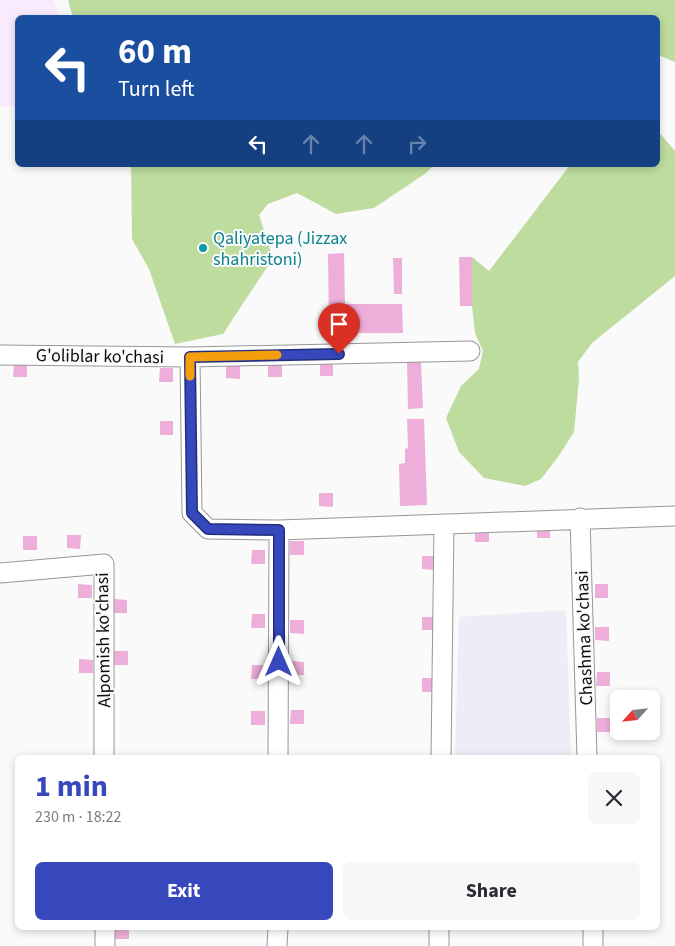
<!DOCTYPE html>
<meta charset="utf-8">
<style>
body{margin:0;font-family:"Source Sans 3",sans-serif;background:#f7f7f7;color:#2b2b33;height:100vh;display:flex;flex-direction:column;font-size:19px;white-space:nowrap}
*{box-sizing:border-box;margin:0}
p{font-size:16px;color:#7c7c81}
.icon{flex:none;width:28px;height:28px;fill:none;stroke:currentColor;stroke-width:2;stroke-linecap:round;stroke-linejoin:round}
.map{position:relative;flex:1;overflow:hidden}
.panel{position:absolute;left:15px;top:755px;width:645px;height:175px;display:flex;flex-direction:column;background:#fff;border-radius:8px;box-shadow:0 2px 8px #0003}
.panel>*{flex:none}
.hud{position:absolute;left:15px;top:15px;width:645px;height:152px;border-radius:8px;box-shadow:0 2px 8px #0003;background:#1a4fa0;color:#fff;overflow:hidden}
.needle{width:32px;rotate:243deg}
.fabs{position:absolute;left:610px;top:690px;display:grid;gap:10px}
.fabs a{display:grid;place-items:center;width:50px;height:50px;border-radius:8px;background:#fff;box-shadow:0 2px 8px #0003;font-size:25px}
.pin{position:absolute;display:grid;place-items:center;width:42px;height:42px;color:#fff;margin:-51px -21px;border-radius:50% 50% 50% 0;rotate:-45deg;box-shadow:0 0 5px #0007}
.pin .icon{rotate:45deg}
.me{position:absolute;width:55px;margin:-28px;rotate:0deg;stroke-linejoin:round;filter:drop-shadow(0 0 4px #0008)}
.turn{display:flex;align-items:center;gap:18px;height:105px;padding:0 20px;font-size:22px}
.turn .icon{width:65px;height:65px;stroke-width:2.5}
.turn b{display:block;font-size:35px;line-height:42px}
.lanes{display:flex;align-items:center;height:48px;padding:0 20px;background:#0003;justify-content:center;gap:25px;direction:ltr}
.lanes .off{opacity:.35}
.round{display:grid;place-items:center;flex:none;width:52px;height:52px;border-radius:8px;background:#f7f7f7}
.head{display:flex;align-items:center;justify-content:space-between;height:85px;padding:0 20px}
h1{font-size:30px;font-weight:700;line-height:38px;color:#3648bb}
.cta{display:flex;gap:10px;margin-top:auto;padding:10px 20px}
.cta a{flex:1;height:58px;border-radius:8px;background:#3648bb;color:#fff;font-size:20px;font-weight:700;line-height:58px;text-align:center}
.cta a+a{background:#f7f7f7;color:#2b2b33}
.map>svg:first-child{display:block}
.built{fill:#ecedf5}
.industrial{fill:#faeafd}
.green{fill:#bedc9e}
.building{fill:#edafda}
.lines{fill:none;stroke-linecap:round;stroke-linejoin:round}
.street-casing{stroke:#979798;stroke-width:21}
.street{stroke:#fff;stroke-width:19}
.route-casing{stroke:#232f7a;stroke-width:12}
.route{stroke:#3648bb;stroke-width:9}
.slow{stroke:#f59e0b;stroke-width:9}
.culture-dot{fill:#0f9aa8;stroke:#fafafb;stroke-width:2}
.labels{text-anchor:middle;stroke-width:4;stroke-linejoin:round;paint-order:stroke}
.culture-label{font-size:18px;fill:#0d838f;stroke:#fafafb;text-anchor:start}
.street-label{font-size:18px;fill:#0c0c0c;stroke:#fafafb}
</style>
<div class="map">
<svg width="675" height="946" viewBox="0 0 675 946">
<rect width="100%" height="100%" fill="#fafafb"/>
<!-- built -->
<path class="built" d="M566,610L571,757H455L459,617Z"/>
<!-- industrial -->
<path class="industrial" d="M0,0H54L59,17L18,18L17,106H0Z"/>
<!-- green -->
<path class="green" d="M68,0H675V62L658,55V18H73Z
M658,131L675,151V276L592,343L578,362L579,379L574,432L558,457L541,479L525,486L484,478L459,452L446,418L461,386L479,369L483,351L475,333L472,306V257L489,271L570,165H658Z
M131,165H434L426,173L374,208L336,214L297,193L268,204L259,215L273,258L223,334L175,344L149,269L132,239Z"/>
<!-- building -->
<path class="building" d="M344,253L345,304H402L403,333H329L328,254Z
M459,257H472V306H460Z
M393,258H402V294H394Z
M407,362H421L423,408L408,409Z
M14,363H27V377H13Z
M268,363H282V377H268Z
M320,363H333V376H320Z
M226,365H240V379L226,378Z
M160,368H173V382H159Z
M407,419H424L427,505L400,506L399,464L405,463V449L408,448Z
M160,421H173V435H160Z
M319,493H333V507L319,506Z
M537,524H550V538H537Z
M475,528H489V542H475Z
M67,535H81L80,549L67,548Z
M23,536H37V550H23Z
M290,541H304V555H290Z
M252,550H265V564H251Z
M422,556H436V570L422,569Z
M78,584L92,585V598H78Z
M595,584H608V598H595Z
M114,599L127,600V613H114Z
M252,614H265V628H251Z
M422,617H436V630H422Z
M290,620H304V634L290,633Z
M595,627H609V641L595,640Z
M114,651H128V665H114Z
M79,659L93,660V673H79Z
M291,661L304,662V675H290Z
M252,665H265V679H251Z
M597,672H610V686H596Z
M422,678H436V692H422Z
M291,710H304V724H290Z
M251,711H265V725H251Z
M597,718H611V732H597Z
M115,928H129V939H115Z"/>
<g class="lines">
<defs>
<path id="street" d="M0,355L190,357L470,351
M190,357L192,513L208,529L279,530L675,516
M580,518L587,758
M0,573L104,564V758
M278,758L279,530
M441,758L444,524
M105,928V946
M593,928V946
M277,946L278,928
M439,946V928"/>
</defs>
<!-- street casing -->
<use href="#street" class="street-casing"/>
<!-- street -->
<use href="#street" class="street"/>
</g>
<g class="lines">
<defs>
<path id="route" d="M279,662V530L208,529L192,513L190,357L339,354"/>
</defs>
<!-- route casing -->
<use href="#route" class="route-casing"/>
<!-- route -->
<use href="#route" class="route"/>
<!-- slow -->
<path class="slow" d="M190,376V357L277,355"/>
</g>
<!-- markers -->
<circle class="culture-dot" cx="203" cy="248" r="5"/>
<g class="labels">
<!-- culture labels -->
<g class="culture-label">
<text x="213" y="244">Qaliyatepa (Jizzax<tspan x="213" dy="21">shahristoni)</tspan></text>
</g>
<!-- street labels -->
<g class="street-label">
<text transform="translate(100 356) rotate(1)" y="6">G'oliblar ko'chasi</text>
<text transform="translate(584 638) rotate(-92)" y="6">Chashma ko'chasi</text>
<text transform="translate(103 640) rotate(-91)" y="6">Alpomish ko'chasi</text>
</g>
</g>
</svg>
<div class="fabs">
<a><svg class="needle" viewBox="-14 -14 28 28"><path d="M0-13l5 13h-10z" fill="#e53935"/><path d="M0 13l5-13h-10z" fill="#7c7c81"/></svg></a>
</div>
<div class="pin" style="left:339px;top:354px;background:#d93025"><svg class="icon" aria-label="arrive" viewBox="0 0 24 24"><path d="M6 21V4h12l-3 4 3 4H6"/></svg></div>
<svg class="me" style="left:279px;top:662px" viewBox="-20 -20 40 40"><path d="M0-17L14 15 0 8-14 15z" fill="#3648bb" stroke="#fff" stroke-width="4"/></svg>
<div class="hud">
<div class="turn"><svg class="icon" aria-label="left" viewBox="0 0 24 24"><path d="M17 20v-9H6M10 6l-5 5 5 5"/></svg><div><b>60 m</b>Turn left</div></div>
<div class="lanes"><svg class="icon" aria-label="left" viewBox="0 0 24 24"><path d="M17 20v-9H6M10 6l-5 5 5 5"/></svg><svg class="icon off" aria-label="ahead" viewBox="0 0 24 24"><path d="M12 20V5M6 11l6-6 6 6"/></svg><svg class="icon off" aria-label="ahead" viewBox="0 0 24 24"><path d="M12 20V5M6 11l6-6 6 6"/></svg><svg class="icon off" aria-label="right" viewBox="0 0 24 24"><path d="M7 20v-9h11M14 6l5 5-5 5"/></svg></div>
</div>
<section class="panel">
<div class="head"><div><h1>1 min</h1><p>230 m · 18:22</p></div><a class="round"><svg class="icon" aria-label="close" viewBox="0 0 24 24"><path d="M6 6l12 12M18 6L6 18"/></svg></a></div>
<div class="cta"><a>Exit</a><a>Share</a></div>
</section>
</div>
